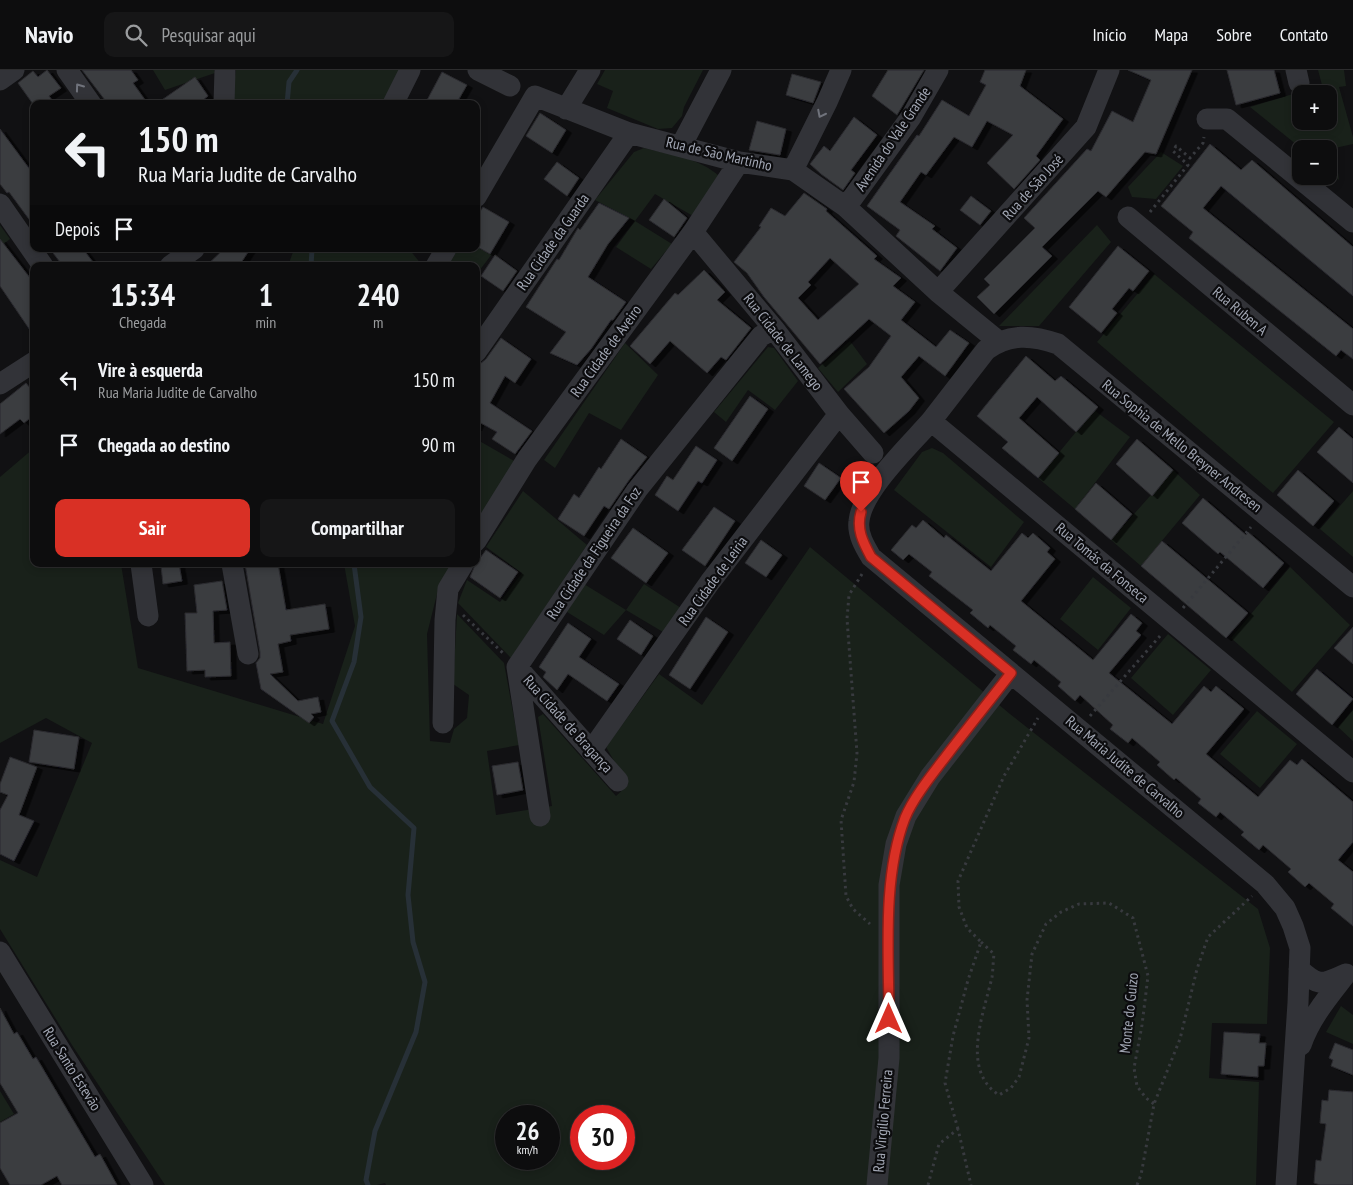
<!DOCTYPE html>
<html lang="pt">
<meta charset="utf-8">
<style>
body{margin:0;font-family:"PT Sans Narrow",sans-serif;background:#161617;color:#f1f3f6;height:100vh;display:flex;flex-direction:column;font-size:19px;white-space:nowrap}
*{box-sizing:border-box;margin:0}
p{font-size:16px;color:#9a9c9e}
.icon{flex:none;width:28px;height:28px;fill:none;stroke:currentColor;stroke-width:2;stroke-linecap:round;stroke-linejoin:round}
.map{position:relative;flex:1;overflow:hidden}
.details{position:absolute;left:30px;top:192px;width:450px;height:305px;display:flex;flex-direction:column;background:#0d0d0e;border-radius:10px;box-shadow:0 2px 8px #0003,0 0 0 1px #2d2d2e}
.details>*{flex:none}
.hud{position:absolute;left:30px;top:30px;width:450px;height:152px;border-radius:10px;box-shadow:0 2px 8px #0003,0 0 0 1px #2d2d2e;background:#0d0d0e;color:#f1f3f6;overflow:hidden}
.tools{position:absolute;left:1292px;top:15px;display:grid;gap:10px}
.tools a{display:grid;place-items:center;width:45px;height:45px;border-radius:10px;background:#0d0d0e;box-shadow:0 2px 8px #0003,0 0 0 1px #2d2d2e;font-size:25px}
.speed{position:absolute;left:495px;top:1035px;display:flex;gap:10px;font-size:25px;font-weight:700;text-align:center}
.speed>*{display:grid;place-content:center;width:65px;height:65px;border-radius:50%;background:#0d0d0e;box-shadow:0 2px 8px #0003,0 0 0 1px #2d2d2e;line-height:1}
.speed small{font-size:12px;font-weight:400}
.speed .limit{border:8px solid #d22;background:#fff;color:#111}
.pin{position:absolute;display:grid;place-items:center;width:42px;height:42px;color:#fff;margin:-51px -21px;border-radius:50% 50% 50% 0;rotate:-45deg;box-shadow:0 0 5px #0007}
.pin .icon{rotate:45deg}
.me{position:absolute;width:55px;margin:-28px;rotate:0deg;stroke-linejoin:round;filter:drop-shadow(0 0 4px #0008)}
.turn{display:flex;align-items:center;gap:18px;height:105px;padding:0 25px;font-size:22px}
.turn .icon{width:65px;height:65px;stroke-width:2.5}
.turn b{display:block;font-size:35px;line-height:42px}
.then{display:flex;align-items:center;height:48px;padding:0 25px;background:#0003;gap:10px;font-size:19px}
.eta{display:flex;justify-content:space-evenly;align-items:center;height:85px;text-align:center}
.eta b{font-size:30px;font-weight:600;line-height:35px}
.cta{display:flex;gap:10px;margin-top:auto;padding:10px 25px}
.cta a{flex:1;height:58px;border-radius:10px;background:#d93025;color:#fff;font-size:20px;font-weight:600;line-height:58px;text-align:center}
.cta a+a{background:#161617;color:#f1f3f6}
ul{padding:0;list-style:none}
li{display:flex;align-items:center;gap:15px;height:65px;padding:0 25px}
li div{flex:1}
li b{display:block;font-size:19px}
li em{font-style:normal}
header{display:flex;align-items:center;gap:30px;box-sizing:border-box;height:70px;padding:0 25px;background:#0d0d0e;border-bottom:1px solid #2d2d2e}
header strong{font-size:24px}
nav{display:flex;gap:28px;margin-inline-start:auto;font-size:18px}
.search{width:350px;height:45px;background:#161617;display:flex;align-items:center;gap:12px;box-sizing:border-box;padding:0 18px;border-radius:10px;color:#9a9c9e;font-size:19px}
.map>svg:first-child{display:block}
.green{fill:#19211a;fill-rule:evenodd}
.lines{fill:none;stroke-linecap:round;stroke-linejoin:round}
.stream{stroke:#273037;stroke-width:5}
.building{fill:#3b3c40;stroke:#2b2b2f;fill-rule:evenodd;filter:url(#shadow)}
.path{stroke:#383a3f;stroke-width:3;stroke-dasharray:2.5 4;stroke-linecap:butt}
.minor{stroke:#323338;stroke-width:21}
.oneway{stroke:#70737c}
.route-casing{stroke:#8d1f18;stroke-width:12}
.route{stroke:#d93025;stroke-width:9}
.labels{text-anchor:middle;stroke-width:4.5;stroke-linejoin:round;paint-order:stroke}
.street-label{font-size:15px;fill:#a2a7b4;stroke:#0c0c0e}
</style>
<header>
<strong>Navio</strong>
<div class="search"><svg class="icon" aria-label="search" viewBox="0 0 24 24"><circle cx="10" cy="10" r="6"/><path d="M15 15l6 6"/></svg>Pesquisar aqui</div>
<nav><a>Início</a><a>Mapa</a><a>Sobre</a><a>Contato</a></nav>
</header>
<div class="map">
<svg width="1353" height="1115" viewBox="0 0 1353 1115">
<defs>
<filter id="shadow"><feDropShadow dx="5.5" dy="3" stdDeviation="0" flood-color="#0009"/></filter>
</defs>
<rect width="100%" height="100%" fill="#111113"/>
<!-- green -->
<path class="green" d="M153,0H214L215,3L165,20Z
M236,0H399L382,34H231Z
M605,0H703L684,37L682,46L672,58L658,59L607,38L613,21L597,14Z
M1318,0H1344L1346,16L1339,17L1353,67V74L1335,78L1339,110L1329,101V79H1302L1250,37L1322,15ZM1301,24H1329V51H1301Z
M644,78C668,84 700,88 719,106L693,146L655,124L635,151L672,174L651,199L616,177L635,151L595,130L634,82Z
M1161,82L1183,96L1156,129L1132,127L1128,117Z
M0,155L10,169L0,177Z
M1097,155L1111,172L1039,256H999Z
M476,176L492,184L476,205V196H448L458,179H476Z
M294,179H409L422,195L288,196Z
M1154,204L1334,352L1273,423L1097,272Z
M850,271L867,294L838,322L818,298Z
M625,273L658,305L621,360L589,343L555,398L544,390Z
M768,277L774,278L798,311L775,340L748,320L726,352L714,342Z
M1094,340L1130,367L1075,439L1038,408Z
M476,369L516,392L476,457Z
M34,378V494H121L138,598L323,654L355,556L344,494H454L438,520L427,564L430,671L450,673L454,659L467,648L469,625L453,614L457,544L504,593L519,675L487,681L496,745L552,736L538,647L543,644L616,726L628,715L606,677L659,604L702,635L810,477L1010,644L1258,839L1270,878L1267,954L1212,953L1209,1008L1259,1012L1256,1115H386L385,1113L377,1115H165L72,975L0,859V790L37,807L92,673L46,648L0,673V407ZM506,1046H549V1089H506ZM581,1046H624V1089H581Z
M932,378L943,383L1024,452L991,497L894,420L922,382Z
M1173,400L1200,425L1141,496L1111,470Z
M523,421L587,475L511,588L458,533L467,510L500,532L522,503L486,477Z
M1353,421V487L1320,459Z
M1290,497L1350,555L1292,622L1231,568Z
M1093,507L1131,538L1098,580L1060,549Z
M584,514L626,540L644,514L681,538L663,562L626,540L604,565L567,542Z
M1168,564L1211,600L1173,645L1131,608Z
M1353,640V671L1338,657Z
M1257,641L1297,674L1260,718L1220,684Z
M1341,936L1353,945V974L1326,962Z
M0,1021L14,1044L0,1052Z"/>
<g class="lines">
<!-- stream -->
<path class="stream" d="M287,34L289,12L297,0
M311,196L312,179
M354,494L361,547L354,592L332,651L370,717L414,758L408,825L413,872L425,912L416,962L375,1061L366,1110L368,1115"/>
</g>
<!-- building -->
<path class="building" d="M47,0L61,18L49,26L55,34H33L18,13L33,1L38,7Z
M82,0H131L138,10L133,13L148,34H108Z
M888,0H924L897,45L872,26Z
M985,0H1026L1020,16L1063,49L1036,86L1040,90L1014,119L987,93L1013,65L987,51L972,77L954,67L926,105L921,102L900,132L935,156L932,159L957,178L940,201L896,166L900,160L867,136L917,65L919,66L942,30L969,46L986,15L980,12Z
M1128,0H1192L1156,84L1145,82L1106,127L1098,121L1042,177L1052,186L994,244L977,227L990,215L984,209L1035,158L1024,148L1087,79L1091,81L1112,41L1133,52L1151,10Z
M1227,0H1274L1280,23L1236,35Z
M442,2L467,15L456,34H425Z
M792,4L821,12L813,33L786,25Z
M195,7L208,26L198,34H156Z
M540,43L566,60L552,83L526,66Z
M854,47L877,65L851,100L855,103L843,120L821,104L810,94L824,76L830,81Z
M757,51L786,59L780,85L749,80Z
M0,59L34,105V156L9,122L7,123L0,114Z
M1210,74L1241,100L1252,90L1353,177V226L1221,116L1203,138L1353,259V289L1341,280L1336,286L1189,168L1193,162L1161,136Z
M557,92L579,108L567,126L544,109Z
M804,123L827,139L826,141L877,186L874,189L901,208L893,216L915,232L901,250L936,277L950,260L969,273L945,306L919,286L901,307L919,328L909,341L884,363L844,319L869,297L891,266L869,249L820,294L764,227L747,203L734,192L761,157L759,156L771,138L785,146ZM830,188L859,214L818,250L798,228L811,215L808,212Z
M971,126L991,141L980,155L960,140Z
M664,129L687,148L674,167L649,150Z
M599,133L629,148L608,174L588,207L626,232L613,250H611L591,279L577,295L550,283L566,262L526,237L557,189L559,190L578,158L580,160Z
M483,137L509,152L490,184L476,176V148Z
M0,169L34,213V266L0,216Z
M1118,176L1149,201L1133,221L1129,218L1112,239L1117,243L1101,263L1069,237Z
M50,179H83L96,196H63Z
M224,179H250L239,196H206Z
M495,185L517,201L503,221L481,206Z
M704,200L725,222L717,230L751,258L726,290L721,287L707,303L670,271L650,294L630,276L675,223L678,225Z
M501,268L531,289L515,313L505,306L490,333L532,361L515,384L492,369L497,362L479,352L476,358V299L480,294L486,289Z
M1026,286L1055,311L1061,306L1098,337L1076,362L1037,327L1019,348L1059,383L1038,408L1002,378L1008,372L977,346Z
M26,313L34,323V345L24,353L20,349L0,364V334Z
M750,326L768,339L732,391L714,378Z
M1339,357L1353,369V413L1317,382Z
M621,369L647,387L629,410L609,439L604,436L584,466L558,449L574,424L579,428L599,397L601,399Z
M1137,369L1173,400L1152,426L1116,394Z
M696,376L717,390L702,413L698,411L678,441L655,425L667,406L673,410Z
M819,393L841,408L825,430L804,416Z
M1298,400L1334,431L1313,456L1277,425Z
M1096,413L1132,444L1111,470L1075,439Z
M1203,428L1246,465L1248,462L1284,493L1263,518L1220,482L1218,484L1182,453Z
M714,437L735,451L705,496L682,480Z
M923,450L944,468L946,465L991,501L1022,463L1028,468L1033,463L1050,478L1047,482L1055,489L1021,531L1093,590L1131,544L1142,553L1136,561L1141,565L1109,603L1172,654L1204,616L1211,622L1216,616L1244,639L1206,684L1258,727L1290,690L1297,695L1302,689L1353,732V772L1338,790L1353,802V856L1331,838L1334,834L1309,813L1305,817L1288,802L1291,799L1263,775L1259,780L1241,765L1244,762L1220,742L1216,747L1198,733L1201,729L1176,708L1174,710L1157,695L1160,692L1132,668L1128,673L1110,659L1113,655L1080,625L1075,631L1058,616L1061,612L1034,590L1031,594L1013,580L1016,576L990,555L988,558L970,543L973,540L929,506L932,502L909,484L903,490L891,480L912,455L916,458Z
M633,458L668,483L646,513L611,488Z
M761,470L782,485L766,507L745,493Z
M1162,471L1248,543L1226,568L1141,496Z
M486,480L518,502L500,528L470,507L475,495Z
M179,494L182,511L163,514L161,496Z
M245,494H278L286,540L325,534L329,559L290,565L291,571L278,574L283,602L270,604L298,631L318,627L321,642L311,644L314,647L309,653L261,619L256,593L260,588V582Z
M222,511L227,540L213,541L214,573L230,572L231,606L205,607V600L187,601L185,543H197L194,515Z
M706,547L728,562L690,619L669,605Z
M630,550L653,566L641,585L617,569Z
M568,553L591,569L579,587L619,614L607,631L568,604L557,620L543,607L546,602L539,597Z
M1353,557V594L1334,578Z
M1317,599L1353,629L1332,655L1296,624Z
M34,660L79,667L74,699L29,692Z
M10,687L37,697L19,745L34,751L14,791L0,784V740L8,725L0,722V714Z
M518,692L523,720L497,725L492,696Z
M0,938L14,964L17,962L33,989L36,987L95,1087L100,1084L117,1115H62L57,1106L41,1115H10L0,1098V1053L18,1043L0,1013Z
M1224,962L1260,964L1259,973H1266L1264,996H1258V1007L1221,1004Z
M1335,973L1353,980V1005L1331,996L1333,990L1329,988Z
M1329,1020L1353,1022V1115H1320L1314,1113L1316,1090L1321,1091L1326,1054L1320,1053L1322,1030L1328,1031Z"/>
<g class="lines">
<!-- path -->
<path class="path" d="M1150,142L1188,95L1173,81L1176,76L1190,88L1203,73L1204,67
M862,504L849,525L847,549L857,683L854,712L841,750L846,826L853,839L870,854
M1183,538L1251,457
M463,545L504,584
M1090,646L1160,566
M981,872L994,884C993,892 993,900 992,907C984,943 960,1000 999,1025L1011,1018L1019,1007L1029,968L1027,930L1032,884L1046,854L1061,842L1079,834L1109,833L1133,848L1148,906L1142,955L1134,998L1137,1016L1146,1028L1154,1034
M958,1059L945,1013L953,966L968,910L981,872L967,858L959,837L958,811L1004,706L1038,648
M928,1115L939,1074L958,1059L971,1115
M1137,1115L1141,1105L1154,1034L1180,969L1197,899L1208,867L1252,826"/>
<!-- minor -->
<path class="minor" d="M67,0L91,34
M478,0L510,16
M1296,0L1299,13
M0,10L14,0
M224,34L225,0
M393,34L410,0
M566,39L590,0
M1207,49H1227L1353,152
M681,76L721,0
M793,100L827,32L841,0
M476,127L535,26L629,63L739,92L793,100L846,137L938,222L998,271
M0,134L43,196
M846,137L911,47L938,0
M1128,147L1353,335
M693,162L774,259L839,344L873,383
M170,196L194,179
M436,196L446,179
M938,222L1086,57L1109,0
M476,282L629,63
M0,314L34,292
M931,351C910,375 862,420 859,451C857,464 865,477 871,487L1265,814L1285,838L1293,856L1300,878L1298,933L1286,1115
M476,471L527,389L693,162L739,92
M141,494L148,546
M232,494L248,584
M1353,517L1058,274C1032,265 1009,263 986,280L931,351L1353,702
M517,597L618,711
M443,653L445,550L448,519L463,494
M591,681L710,512L839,344
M540,746L517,597L637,420L761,266L774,259
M0,882L143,1115
M1299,899C1320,918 1322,914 1346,904
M1301,975C1310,948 1329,926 1346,904
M877,1115L889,988V815L896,774L906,746L930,707L1011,603"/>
</g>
<!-- one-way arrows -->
<defs><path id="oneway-chevron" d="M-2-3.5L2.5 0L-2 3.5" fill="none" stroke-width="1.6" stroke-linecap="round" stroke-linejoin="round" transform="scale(1.25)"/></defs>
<g class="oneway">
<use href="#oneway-chevron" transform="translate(79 17) rotate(-126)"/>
<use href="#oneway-chevron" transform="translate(821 44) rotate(117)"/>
</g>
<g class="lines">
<defs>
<path id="route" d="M861,442C856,459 863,472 871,487L1011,603C991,629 970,655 950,681C935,701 914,726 905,748C882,808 889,885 889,949"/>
</defs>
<!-- route casing -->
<use href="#route" class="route-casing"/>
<!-- route -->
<use href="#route" class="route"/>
</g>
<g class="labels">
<!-- street labels -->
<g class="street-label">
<text transform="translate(893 69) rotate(-56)" y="5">Avenida do Vale Grande</text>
<text transform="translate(719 84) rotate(13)" y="5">Rua de São Martinho</text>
<text transform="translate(1033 117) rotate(-48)" y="5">Rua de São José</text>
<text transform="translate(553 172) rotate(-55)" y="5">Rua Cidade da Guarda</text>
<text transform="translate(1240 241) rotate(40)" y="5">Rua Ruben A</text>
<text transform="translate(783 272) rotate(52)" y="5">Rua Cidade de Lamego</text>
<text transform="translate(606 281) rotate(-54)" y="5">Rua Cidade de Aveiro</text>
<text transform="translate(1182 376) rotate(39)" y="5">Rua Sophia de Mello Breyner Andresen</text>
<text transform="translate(594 483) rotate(-56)" y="5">Rua Cidade da Figueira da Foz</text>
<text transform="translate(1102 493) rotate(40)" y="5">Rua Tomás da Fonseca</text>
<text transform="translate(713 511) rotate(-54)" y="5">Rua Cidade de Leiria</text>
<text transform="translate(568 654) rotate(48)" y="5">Rua Cidade de Bragança</text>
<text transform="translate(1125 697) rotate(40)" y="5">Rua Maria Judite de Carvalho</text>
<text transform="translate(1129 943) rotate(-84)" y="5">Monte do Guizo</text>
<text transform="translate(72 999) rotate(58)" y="5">Rua Santo Estevão</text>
<text transform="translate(883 1051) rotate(-85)" y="5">Rua Virgílio Ferreira</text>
</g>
</g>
</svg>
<div class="tools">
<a>+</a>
<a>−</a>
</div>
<div class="speed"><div>26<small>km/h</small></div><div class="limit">30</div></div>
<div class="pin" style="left:861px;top:442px;background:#d93025"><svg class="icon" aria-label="arrive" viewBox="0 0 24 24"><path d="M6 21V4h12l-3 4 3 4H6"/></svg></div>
<svg class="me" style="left:889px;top:949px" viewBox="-20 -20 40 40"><path d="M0-17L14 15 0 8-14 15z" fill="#d93025" stroke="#fff" stroke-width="4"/></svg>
<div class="hud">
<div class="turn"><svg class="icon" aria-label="left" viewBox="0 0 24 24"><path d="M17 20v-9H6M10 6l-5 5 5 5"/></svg><div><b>150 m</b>Rua Maria Judite de Carvalho</div></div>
<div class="then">Depois<svg class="icon" aria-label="arrive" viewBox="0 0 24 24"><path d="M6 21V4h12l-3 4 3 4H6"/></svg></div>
</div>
<section class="details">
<div class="eta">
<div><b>15:34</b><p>Chegada</p></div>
<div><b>1</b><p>min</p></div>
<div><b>240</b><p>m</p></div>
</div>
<ul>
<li><svg class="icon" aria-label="left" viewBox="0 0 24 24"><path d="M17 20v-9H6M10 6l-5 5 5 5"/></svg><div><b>Vire à esquerda</b><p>Rua Maria Judite de Carvalho</p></div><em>150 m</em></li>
<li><svg class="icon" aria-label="arrive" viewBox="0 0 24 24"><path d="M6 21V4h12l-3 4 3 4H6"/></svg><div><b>Chegada ao destino</b></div><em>90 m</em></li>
</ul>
<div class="cta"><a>Sair</a><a>Compartilhar</a></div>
</section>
</div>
